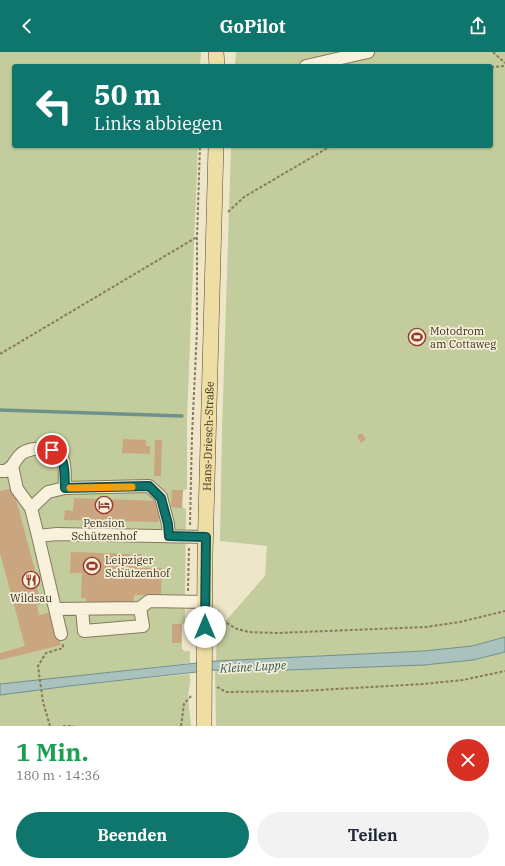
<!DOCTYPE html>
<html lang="de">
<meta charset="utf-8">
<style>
body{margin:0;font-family:"IBM Plex Serif",serif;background:#f2f2f3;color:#1f2937;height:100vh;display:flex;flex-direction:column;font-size:15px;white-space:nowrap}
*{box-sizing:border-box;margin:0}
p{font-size:13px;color:#747a83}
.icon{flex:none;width:22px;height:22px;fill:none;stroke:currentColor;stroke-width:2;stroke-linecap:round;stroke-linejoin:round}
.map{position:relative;height:674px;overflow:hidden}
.drawer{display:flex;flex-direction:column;background:#fff;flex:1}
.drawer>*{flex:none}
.top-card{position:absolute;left:12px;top:12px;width:481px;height:84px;border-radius:4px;box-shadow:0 1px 3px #0004;background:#0f766e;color:#fff;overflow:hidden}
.pin{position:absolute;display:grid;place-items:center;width:34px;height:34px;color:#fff;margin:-17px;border:2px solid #fff;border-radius:50%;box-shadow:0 1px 4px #0007}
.me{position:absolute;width:44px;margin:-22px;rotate:0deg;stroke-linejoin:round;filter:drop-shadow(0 0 3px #0008)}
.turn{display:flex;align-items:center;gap:14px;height:84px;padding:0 16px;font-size:18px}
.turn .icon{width:52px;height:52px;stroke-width:2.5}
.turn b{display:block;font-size:28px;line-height:34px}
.round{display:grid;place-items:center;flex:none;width:42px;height:42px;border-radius:21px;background:#f2f2f3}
.head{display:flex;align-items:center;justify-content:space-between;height:68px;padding:0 16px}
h1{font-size:24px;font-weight:800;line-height:30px;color:#1e9e55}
.cta{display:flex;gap:8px;margin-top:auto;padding:8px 16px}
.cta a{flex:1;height:46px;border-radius:24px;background:#0f766e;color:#fff;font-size:16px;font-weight:800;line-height:46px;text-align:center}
.cta a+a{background:#f2f2f3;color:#1f2937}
header{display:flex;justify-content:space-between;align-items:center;height:52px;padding:0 16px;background:#0f766e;color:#fff;font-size:18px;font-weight:800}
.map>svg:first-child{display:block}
.green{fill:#c2cc9c}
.water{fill:#a9c2bd;stroke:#70908b}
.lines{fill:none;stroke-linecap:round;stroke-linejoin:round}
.stream{stroke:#70908b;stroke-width:3.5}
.building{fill:#caa680}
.minor-casing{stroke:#89795e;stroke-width:14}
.major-casing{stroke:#584731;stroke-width:16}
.path{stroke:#89795e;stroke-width:2;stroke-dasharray:3 2;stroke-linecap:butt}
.minor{stroke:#f8f2dc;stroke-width:12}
.major{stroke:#efdea3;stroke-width:15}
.route-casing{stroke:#0a4d48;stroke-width:10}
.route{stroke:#0f766e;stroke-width:7}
.slow{stroke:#f59e0b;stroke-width:7}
.labels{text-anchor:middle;stroke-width:3.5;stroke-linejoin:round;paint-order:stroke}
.poi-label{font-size:11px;fill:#3a3021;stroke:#f5efd8;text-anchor:start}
.street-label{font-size:11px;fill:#3a3021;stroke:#f5efd8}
.water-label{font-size:12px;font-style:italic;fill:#315859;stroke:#f5efd8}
</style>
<header><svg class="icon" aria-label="back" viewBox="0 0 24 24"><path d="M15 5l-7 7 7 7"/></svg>GoPilot<svg class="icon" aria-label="share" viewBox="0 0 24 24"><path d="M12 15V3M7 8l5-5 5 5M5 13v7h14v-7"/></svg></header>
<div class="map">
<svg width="505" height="674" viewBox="0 0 505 674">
<rect width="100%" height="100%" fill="#eee6c9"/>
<!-- green -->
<path class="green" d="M0,0H201L200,14H14V94H198L187,366V437L183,439L182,455L186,457L185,543L179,544L185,556V572H182V597L185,599H190V611L67,625L69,634L190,622V630L188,644L191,674H0Z
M236,0H505V585L472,594L424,599L216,609L217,579L265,524L267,494L220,489L222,380L231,94H491V14H235Z
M505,600V674H216L215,618L232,620L424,613L473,608Z"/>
<!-- water -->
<path class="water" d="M505,585V600L473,608L424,613L232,620L215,618L69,634L0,643V632L216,609L424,599L472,594Z"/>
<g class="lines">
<!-- stream -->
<path class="stream" d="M0,358L182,364"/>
</g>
<!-- building -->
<path class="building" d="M362,381L366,387L361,391L357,384Z
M123,387L146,388V394H150V402L122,401Z
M155,388H162L161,424H154Z
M13,436L35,518H34L38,522L39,526V530L36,532L41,552L37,553L39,563L51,560L61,593L0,608V601L25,594L0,501V439Z
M172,438H183L182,456L171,455Z
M74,446L159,449V470L64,468L65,458L73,459Z
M71,500L130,502V504H132V502H142L143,504V513H141V516H162L161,544L134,543L133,552L86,550V546H81L82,521H70Z
M172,572H182L181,591H172Z"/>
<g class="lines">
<defs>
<path id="minor" d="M306,14L368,0
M12,414C16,409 18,403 24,400C35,395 58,394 63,408C66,416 64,428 65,436
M0,419H6L12,414L17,437L31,456L38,484
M31,456L48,440L65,436L149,434L161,445L168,472L169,484
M55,557L140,556
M82,557L84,579L143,574L140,556L149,549L205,550
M61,582L38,484L57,482L206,485"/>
<g id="major">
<path d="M216,0L217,14"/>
<path id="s1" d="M204,674L205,503L216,94"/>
</g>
</defs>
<!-- minor casing -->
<use href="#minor" class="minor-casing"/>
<!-- major casing -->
<use href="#major" class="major-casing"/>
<!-- path -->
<path class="path" d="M493,0L505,11
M491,15L505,14
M228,160L244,145L331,94
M0,302L197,185
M190,473L192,383L197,278V185L200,94
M188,539L189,495
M218,559L225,570L237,577L249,580L277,581L426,575L460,570L505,559
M217,635L226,640L301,639L424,632L463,628L505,619
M50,674L43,650L38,614L46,601L63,596V592
M63,674H74
M181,674L184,652L191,644"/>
<!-- minor -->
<use href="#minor" class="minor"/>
<!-- major -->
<use href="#major" class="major"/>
</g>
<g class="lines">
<defs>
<path id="route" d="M52,398C67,405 64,421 65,436L149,434L161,446L168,472L169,484L206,485L205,575"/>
</defs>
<!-- route casing -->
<use href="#route" class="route-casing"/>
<!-- route -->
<use href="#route" class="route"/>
<!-- slow -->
<path class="slow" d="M70,436L132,435"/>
</g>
<!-- icons -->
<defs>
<symbol id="stadium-ring" viewBox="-11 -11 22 22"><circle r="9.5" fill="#f5efd8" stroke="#97382f" stroke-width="1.5"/><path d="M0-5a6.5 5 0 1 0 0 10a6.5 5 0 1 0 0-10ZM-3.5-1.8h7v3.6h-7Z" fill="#97382f"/></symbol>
<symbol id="hotel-ring" viewBox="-11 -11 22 22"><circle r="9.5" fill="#f5efd8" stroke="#97382f" stroke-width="1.5"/><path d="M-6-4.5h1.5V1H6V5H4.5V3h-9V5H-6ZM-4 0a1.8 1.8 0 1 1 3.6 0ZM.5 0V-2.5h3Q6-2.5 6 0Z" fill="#97382f"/></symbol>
<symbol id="restaurant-ring" viewBox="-11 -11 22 22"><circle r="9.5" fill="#f5efd8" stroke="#97382f" stroke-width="1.5"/><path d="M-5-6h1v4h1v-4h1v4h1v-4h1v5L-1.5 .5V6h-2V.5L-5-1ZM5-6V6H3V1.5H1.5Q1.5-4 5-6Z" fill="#97382f"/></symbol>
</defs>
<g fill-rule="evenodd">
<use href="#stadium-ring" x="407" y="275" width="20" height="20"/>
<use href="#hotel-ring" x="94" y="443" width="20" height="20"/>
<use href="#stadium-ring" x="82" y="504" width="20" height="20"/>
<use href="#restaurant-ring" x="21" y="518" width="20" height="20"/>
</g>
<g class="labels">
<!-- poi labels -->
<g class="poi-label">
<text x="430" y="283">Motodrom<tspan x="430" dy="13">am Cottaweg</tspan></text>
<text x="104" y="475" text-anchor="middle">Pension<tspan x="104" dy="13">Schützenhof</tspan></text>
<text x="105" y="512">Leipziger<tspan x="105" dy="13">Schützenhof</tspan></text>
<text x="31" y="550" text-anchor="middle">Wildsau</text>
</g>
<!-- street labels -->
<g class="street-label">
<text dy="4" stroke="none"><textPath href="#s1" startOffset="290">Hans-Driesch-Straße</textPath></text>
</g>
<!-- water labels -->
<g class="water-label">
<text transform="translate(253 615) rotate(-3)" y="4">Kleine Luppe</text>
</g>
</g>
</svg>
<div class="pin" style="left:52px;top:398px;background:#d93025"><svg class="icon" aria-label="arrive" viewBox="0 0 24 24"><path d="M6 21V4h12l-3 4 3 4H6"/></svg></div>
<svg class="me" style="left:205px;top:575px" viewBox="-20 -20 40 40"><circle r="19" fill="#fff"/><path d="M0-13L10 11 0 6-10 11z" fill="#0f766e"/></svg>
<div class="top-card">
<div class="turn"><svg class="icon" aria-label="left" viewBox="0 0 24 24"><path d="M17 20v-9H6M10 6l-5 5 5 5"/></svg><div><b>50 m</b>Links abbiegen</div></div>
</div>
</div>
<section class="drawer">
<div class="head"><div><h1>1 Min.</h1><p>180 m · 14:36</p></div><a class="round" style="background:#d93025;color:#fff"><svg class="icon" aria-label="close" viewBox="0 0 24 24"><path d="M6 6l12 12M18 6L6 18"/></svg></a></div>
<div class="cta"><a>Beenden</a><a>Teilen</a></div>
</section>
